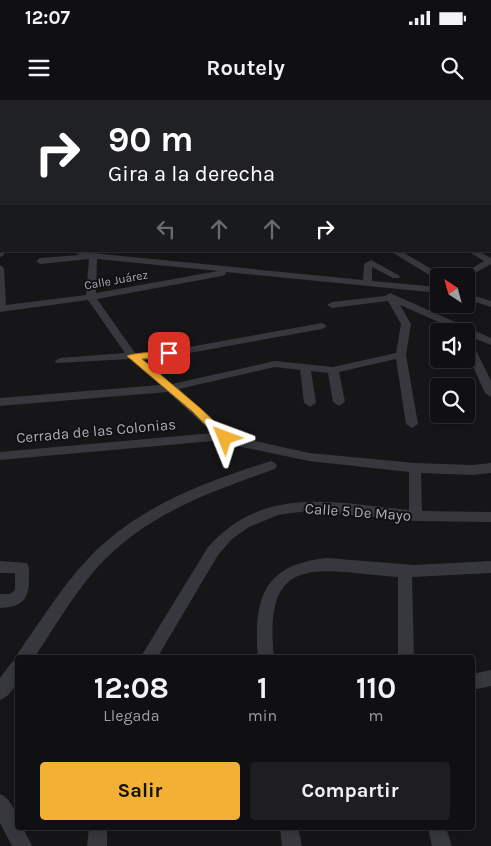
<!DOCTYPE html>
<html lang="es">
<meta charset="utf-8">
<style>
body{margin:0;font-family:Karla,sans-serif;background:#1e1e20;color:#f1f3f6;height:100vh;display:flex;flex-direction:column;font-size:19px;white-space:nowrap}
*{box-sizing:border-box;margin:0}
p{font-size:16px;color:#9c9d9f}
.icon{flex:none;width:28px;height:28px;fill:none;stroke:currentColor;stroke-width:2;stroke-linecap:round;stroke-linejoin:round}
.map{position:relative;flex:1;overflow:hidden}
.drawer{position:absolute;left:15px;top:555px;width:460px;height:175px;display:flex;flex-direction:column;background:#101012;border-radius:5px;box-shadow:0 2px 8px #0003,0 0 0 1px #303032}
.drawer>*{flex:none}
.hud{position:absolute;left:0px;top:0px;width:491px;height:152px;box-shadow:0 2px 8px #0003,0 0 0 1px #303032;background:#202124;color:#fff;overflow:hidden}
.needle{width:32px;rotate:324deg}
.buttons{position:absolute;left:430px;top:168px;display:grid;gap:10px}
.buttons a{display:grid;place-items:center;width:45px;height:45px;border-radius:5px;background:#101012;box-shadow:0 2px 8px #0003,0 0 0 1px #303032;font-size:25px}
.pin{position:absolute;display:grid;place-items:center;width:42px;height:42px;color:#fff;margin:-21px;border-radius:10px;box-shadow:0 2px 8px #0006}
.me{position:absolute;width:55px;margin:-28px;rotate:314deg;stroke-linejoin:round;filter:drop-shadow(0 0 4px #0008)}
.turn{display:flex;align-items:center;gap:18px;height:105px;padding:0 25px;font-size:22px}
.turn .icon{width:65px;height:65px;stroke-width:2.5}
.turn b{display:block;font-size:35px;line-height:42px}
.lanes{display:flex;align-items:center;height:48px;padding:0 25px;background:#0003;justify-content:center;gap:25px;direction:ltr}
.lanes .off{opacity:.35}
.eta{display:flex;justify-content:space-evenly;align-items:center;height:85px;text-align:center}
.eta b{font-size:30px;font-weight:700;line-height:35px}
.cta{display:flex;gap:10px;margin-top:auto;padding:10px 25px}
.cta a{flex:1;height:58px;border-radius:5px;background:#f2b134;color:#111;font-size:20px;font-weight:700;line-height:58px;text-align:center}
.cta a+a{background:#1e1e20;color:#f1f3f6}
.status{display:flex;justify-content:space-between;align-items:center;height:35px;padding:0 25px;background:#101012;direction:ltr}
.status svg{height:14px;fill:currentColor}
header{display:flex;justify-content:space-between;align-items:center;height:65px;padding:0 25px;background:#101012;font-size:22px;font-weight:700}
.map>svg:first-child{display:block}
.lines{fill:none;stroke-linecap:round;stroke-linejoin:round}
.minor{fill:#37383d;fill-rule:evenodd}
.route{fill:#f2b134;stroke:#9d7322}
.labels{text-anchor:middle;stroke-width:4;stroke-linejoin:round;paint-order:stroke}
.far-street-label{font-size:12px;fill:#a8adb8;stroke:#111113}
.street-label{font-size:15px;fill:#a8adb8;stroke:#111113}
</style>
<div class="status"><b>12:07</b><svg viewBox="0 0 49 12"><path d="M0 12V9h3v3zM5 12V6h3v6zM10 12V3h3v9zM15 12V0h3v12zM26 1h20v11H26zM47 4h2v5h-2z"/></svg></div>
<header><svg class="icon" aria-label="menu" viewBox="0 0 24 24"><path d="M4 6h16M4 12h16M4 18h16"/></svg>Routely<svg class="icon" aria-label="search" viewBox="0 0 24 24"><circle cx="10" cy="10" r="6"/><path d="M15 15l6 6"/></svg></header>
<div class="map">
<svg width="491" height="746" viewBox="0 0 491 746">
<rect width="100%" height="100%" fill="#161618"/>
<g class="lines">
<!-- minor -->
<path class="minor" d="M490,14H491V18H490Z
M490,40H491V44H490Z
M490,71H491V75H490Z
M490,99H491V103H490Z
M0,147L1,151H5L3,156L0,157Z
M72,151L363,180L364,164L371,160L400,176L399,178H393L372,167V181L439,187V193L226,172L225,175L222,176L97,199L135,253L150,254L322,223L327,226L322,229L150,260H143L172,284L275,261L333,267L396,253L401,224L388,201L332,208L327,205L332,202L385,196L390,193L491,238V245L466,235V231H459L400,205L411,224L406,255L418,324L412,328L406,324L396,259L339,272L345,302L339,306L333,302L328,273L311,271L316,303L310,307L304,303L300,270L275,267L179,289L229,335L309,353L415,363L472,365L491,363V373L472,375L421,373L422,411L491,412V422L416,421L307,411L278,415L249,427L232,439L218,455L157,558H140L208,447C264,384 335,403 409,410V372L309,361L213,341L0,360V352L213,333L168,292L0,306V298L160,285L130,259L56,263L55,261L60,258L125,253L88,200L0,212V165L4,168L6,205L86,195L89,159L40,164L36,161L40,158L79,155ZM97,159L218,171L96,193Z
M390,151H401L443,176H439V180L436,179Z
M467,151H478L491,158V164L466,178V176H459L484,161Z
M466,193L491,201V207L466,199Z
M466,237L471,240L491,281V297L485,293L466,251Z
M271,361L275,363L277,366L275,369C209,392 142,416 95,470C72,497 54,528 34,558H18C18,574 18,593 0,600V578L12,562L17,560L18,553C40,522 60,489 86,461C134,408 204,382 271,361Z
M327,458L414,465L491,461V473L412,477L414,558H398V477C321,472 262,448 274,558H258C253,499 263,464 327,458Z
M0,461L27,463C30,468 29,473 29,479C29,500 22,507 0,508V494H10L15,490V473H0Z
M491,570V586L472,590V574Z
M0,694C12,699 18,715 18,728H23L32,746H12L0,723Z
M89,728H107V746H87Z
M280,728H298L302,746H282Z
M428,728H446L452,746H432Z"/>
</g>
<!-- route -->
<path class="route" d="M169,250L172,251V255L142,259L200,308L229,335L231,338L229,341H221L193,312L127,256C131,253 160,252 169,250Z"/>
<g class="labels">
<!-- far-street labels -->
<g class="far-street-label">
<text transform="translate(116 180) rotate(-10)" y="4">Calle Juárez</text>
</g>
<!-- street labels -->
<g class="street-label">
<text transform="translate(96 331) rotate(-5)" y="5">Cerrada de las Colonias</text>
<text transform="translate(358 412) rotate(4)" y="5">Calle 5 De Mayo</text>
</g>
</g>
</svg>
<div class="buttons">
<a><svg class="needle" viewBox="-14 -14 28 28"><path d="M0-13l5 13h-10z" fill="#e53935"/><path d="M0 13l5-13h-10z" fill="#9c9d9f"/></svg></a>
<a><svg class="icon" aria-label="sound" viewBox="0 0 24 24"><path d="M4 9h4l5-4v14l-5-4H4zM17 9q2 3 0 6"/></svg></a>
<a><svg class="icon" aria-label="search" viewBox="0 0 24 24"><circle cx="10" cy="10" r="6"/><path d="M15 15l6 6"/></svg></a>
</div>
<div class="pin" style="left:169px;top:253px;background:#d93025"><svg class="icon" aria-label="arrive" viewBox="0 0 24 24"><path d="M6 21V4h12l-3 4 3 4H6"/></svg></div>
<svg class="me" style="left:225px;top:338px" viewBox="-20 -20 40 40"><path d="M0-17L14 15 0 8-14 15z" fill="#f2b134" stroke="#fff" stroke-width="4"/></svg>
<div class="hud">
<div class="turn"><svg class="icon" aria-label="right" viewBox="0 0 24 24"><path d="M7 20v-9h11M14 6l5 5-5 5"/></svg><div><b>90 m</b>Gira a la derecha</div></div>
<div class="lanes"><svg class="icon off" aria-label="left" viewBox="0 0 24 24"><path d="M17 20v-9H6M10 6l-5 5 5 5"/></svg><svg class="icon off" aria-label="ahead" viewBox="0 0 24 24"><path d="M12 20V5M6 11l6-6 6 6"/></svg><svg class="icon off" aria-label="ahead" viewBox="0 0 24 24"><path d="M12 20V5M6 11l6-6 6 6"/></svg><svg class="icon" aria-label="right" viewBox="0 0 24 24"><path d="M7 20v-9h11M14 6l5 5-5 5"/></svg></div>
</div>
<section class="drawer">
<div class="eta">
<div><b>12:08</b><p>Llegada</p></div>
<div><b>1</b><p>min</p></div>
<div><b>110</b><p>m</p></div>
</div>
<div class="cta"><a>Salir</a><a>Compartir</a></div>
</section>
</div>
